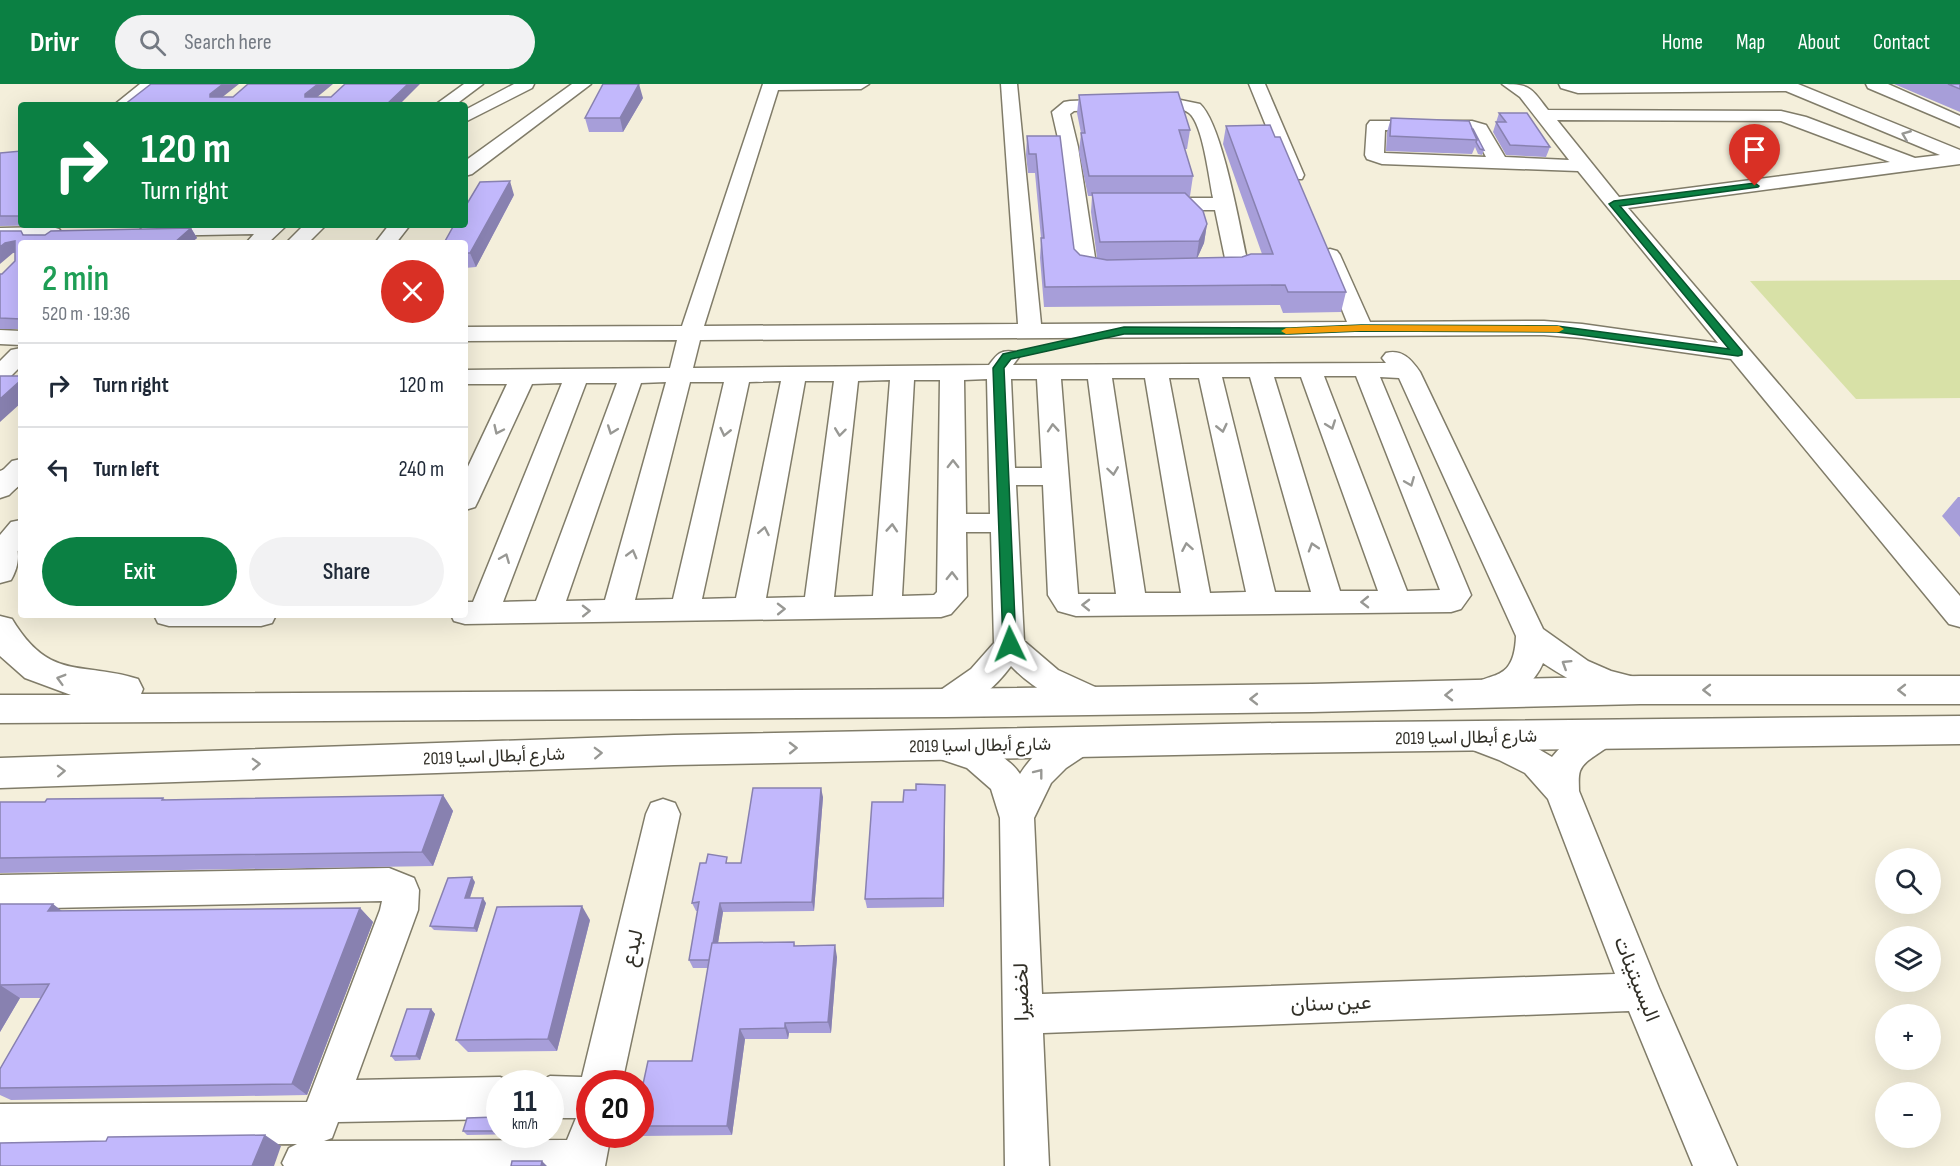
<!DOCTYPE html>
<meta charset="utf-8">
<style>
body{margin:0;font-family:"Sofia Sans Condensed",Vazirmatn,sans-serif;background:#f2f2f3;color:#1f2937;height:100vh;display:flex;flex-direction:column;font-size:22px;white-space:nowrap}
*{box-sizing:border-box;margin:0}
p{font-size:20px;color:#747a83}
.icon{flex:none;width:33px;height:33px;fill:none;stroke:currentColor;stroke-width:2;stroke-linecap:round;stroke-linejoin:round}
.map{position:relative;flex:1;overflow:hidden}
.details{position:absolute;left:18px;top:156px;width:450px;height:378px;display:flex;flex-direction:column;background:#fff;border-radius:6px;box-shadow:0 6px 24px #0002}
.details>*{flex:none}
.guide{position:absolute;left:18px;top:18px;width:450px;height:126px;border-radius:6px;box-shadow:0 6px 24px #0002;background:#0b8043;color:#fff;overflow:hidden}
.buttons{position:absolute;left:1875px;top:764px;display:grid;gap:12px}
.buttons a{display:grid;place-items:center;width:66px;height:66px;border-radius:50%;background:#fff;box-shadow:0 6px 24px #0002;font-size:30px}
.speed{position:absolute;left:486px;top:986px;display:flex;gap:12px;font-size:30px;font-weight:700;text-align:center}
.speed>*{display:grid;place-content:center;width:78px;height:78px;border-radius:50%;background:#fff;box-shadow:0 6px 24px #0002;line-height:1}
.speed small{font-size:15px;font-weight:400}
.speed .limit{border:9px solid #d22;background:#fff;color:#111}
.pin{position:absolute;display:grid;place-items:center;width:51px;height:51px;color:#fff;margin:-62px -26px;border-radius:50% 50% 50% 0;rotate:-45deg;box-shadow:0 0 6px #0007}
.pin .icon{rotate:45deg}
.me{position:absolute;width:66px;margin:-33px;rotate:358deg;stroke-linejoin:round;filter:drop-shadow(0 0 4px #0008)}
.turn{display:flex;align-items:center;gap:21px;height:126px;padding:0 24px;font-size:27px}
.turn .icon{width:78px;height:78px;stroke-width:2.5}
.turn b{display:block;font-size:42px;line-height:51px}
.round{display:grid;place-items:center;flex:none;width:63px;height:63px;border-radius:32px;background:#f2f2f3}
.overview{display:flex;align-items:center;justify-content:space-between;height:102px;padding:0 24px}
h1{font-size:36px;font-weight:600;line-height:45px;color:#1e9e55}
.cta{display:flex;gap:12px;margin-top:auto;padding:12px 24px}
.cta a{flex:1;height:69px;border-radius:36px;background:#0b8043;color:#fff;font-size:24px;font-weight:600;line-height:69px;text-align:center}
.cta a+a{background:#f2f2f3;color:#1f2937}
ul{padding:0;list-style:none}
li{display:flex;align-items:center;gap:18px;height:84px;padding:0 24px;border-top:2px solid #e0e1e3}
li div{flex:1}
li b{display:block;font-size:22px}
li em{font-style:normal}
header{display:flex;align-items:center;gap:36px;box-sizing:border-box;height:84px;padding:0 30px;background:#0b8043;color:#fff}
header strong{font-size:28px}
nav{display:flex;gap:33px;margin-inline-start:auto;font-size:21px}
.search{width:420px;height:54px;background:#f2f2f3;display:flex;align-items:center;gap:15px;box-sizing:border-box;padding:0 21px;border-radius:33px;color:#747a83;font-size:22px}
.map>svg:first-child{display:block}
.green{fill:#d8e1a7}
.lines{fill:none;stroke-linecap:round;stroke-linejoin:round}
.minor-casing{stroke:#807c69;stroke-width:3}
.major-casing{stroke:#807c69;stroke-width:3}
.minor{fill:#fff;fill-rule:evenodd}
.major{fill:#fff;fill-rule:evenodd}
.wall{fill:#a79ed9}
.shaded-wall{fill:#8881b0}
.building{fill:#c2b8fc;stroke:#8881b0;stroke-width:1.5}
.oneway{stroke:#989894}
.route{fill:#0b8043;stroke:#07532c;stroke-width:1.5}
.slow{fill:#f59e0b}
.labels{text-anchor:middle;stroke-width:4.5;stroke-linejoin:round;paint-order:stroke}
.street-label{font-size:18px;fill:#323028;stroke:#fff}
.near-street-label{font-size:21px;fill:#323028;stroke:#fff}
</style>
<header>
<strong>Drivr</strong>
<div class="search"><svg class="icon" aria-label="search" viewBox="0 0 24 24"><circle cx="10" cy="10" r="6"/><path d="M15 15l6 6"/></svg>Search here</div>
<nav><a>Home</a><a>Map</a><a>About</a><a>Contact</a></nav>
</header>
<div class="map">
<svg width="1960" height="1082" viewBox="0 0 1960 1082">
<rect width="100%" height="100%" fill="#f4efdb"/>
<!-- green -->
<path class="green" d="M1960,196V314L1856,315L1750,197Z"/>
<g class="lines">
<defs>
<path id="minor" d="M140,0H158L134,21H114Z
M464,0H483L455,21H435Z
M514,0H534L532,4L465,38V26Z
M572,0H591L472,90L465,92V77Z
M763,0H869L861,5L778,6L704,242L1018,240L1001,0H1017L1041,240L1347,238L1320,171L1323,167L1330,165L1337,167L1340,171L1370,238L1544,237L1582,240L1718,259L1578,87L1382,80L1367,75L1365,71L1367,41L1370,37H1472L1486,41L1505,73L1569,76L1520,13L1502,0C1531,0 1531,4 1548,26L1781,27L1806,33L1915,74L1940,71L1786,7L1578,9L1561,4L1559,0H1798L1960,66V80L1628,124L1960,512V543L1949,540L1731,275L1582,254L1544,251L700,256L693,284L989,281C997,270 1001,265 1015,268L1019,273L1013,281L1386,279L1382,274L1386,269C1402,265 1411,275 1420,288L1543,545L1588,577L1611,587L1642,595L1647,604L1642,613C1613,622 1567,595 1543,579C1532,605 1499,628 1471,619L1466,610C1481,582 1514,607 1516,552L1399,294L1380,293L1471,511L1461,525L1451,528L1076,532L1058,527L1048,511L1043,401H1016L1024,557L1058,586L1104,607L1109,616L1104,625C1076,634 1030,602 1011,582C995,604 972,623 946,632L935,628L930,619L935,610L971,585L994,559L991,448H966L967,512L951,530L941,533L465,540L454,537L451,531H465V518H473L562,299L532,300L478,417L475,423L465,426V389L507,300H465V286L670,284L677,256L465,257V243L682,242ZM1557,36L1781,37L1890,78L1619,113ZM1385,46L1470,47L1473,48L1486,73L1384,69ZM1324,292H1356L1440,506L1407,507ZM1222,293H1250L1311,508H1275ZM1274,293H1301L1378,507H1340ZM1112,294H1145L1181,509H1145ZM1169,294H1199L1246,508L1210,509ZM987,295L990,430H966L964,296ZM1011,295H1037L1042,384H1015ZM1061,295H1088L1116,510H1078ZM890,296L873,512L834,513L858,297ZM914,296H940L937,508L934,511L902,512ZM781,297L736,514L702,515L749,298ZM805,297H834L805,513L766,514ZM666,298L605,516L566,517L641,299ZM690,298H724L673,515L635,516ZM586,299H617L536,517L503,518Z
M1249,0H1265L1304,91L1302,95H1288L1286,91Z
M1866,0H1888L1960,32V43L1868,4Z
M1166,13L1200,20C1223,41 1241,150 1249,185L1245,189L1238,191L1105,194L1079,189L1075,185L1060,63L1052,28L1064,18L1070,17ZM1166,23C1173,24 1182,24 1189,29C1203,40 1209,95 1213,114H1155L1148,116L1145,120L1148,124L1155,126H1215L1226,179L1096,180L1078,63L1070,30L1074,27Z
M146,141H258L261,144L265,141H287L268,159H246L254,150L150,152L143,150L140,146Z
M304,141H326L308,159H286Z
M389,141H410L396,159H375Z
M52,143L59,145L62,149L59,153L0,156V144Z
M0,246L21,247V261L0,260Z
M21,264V282L8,295L0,297V277L11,266Z
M21,375V399L9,411L0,414V389L12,377Z
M21,436V463L10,476L0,479V451L11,438Z
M154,531H276L272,539L261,542H169L158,539Z
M1602,638L1614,642L1618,651C1610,667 1585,673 1580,687C1578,693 1579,701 1579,707L1659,904L1737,1082H1693L1629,927L1043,949L1049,1082H1005L1000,734L991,705L967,684L931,672L927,662L931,652C956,644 1006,668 1020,690C1033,669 1063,641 1090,650L1094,659L1090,668L1066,684L1051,699L1034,734L1042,910L1615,890L1548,715L1525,689L1499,676L1465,663L1461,654L1465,645L1477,641L1523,656L1552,673C1565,657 1582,644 1602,638Z
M663,715L675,719L680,730L622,999H590V1050H611L605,1082H284L282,1079L289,1064L297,1060L0,1062V1020L307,1018L380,826L382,817L0,825V791L389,784L414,794L419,806L418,826L356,996L500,993L514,999H500V1035L338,1038L332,1054L324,1057L567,1056L576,1034H550V999H535L550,992L582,993L646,730L651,719Z"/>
<path id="major" d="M13,382L21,384V400L10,409L0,412V387Z
M3,454L14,457C21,469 18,484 11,496L0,499V455Z
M0,532L12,535C50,598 81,577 138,595L143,605L141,610L946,605L1312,600L1640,592H1960V620H1640L1312,628L946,633L0,639V611H71L25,594L0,572Z
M1960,632V660L1278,669L674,681L0,704V674L674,651L1278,639Z"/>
</defs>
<!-- minor casing -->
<use href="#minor" class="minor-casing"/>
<!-- major casing -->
<use href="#major" class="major-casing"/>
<!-- minor -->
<use href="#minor" class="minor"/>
<!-- major -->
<use href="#major" class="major"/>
</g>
<!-- wall -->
<path class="wall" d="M1894,0H1960V28Z
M1079,11L1190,46L1187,65H1185L1193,92L1190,112H1188L1207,140L1204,159L1197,174L1242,173L1262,170L1223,60L1226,42L1346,208L1341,228L1283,229L1280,221L1044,223L1040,174L1041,154L1035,89H1028L1026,71L1027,52H1060L1074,165L1080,171L1097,174L1091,128L1092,112H1088L1079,68L1081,49L1077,29Z
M643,14L623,48H589L585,34Z
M1499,29L1550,63L1546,73L1506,71L1493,48Z
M1391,34L1472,45L1484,66L1482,71L1478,70L1475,63L1472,70L1386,67L1387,48Z
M21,67V141H71L0,142V69Z
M514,111L476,183L465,184V159Z
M191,144L197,154L191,159H21V245H0V190H2L15,177V169H13L21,147L24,151H45Z
M1958,413H1960V453L1942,432Z
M443,711L453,727L433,782L0,789V718H45L163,714L166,716Z
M945,711L944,823L867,824L865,815L903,718Z
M823,713L814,827L723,828L718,859L794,858L795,862L837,873L831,949H789L788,955H745L732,1051L641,1052L640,1050V1014L692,977L708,884H693L689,876L698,827H696L692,819L729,779H741Z
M475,798L470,814L486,819L477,848L434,846L430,842Z
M0,820L63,827L360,824L373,838L307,1011L11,1016L0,1011V985L41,914H20L0,948Z
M590,836L557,967L468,968L456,956Z
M431,925L435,930L420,976L395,977L391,972Z
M500,1021V1050H522L467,1051L463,1047L496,1033Z"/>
<!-- shaded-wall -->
<path class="shaded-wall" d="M223,0H239L215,19L210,13V10Z
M318,0H333L310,19L305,13V10Z
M408,0H420L399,21H386Z
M639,0L643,14L623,48L620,34Z
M510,97L514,111L476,183L470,169Z
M1207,140L1204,159L1196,177L1199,157Z
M191,144L197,154L191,159H174Z
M15,157L21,167L13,169L0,180V163L5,159Z
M21,296V319L0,338V315Z
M945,701V711L944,823L943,814Z
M821,704L823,713L814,827L812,818Z
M443,711L453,727L433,782L422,768Z
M472,793L475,798L468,819L465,814Z
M483,814L486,819L477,848L474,844Z
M720,819L723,828L714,884L711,876Z
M53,820L71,834L48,827Z
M582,822L590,836L557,967L548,955Z
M360,824L373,838L307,1011L292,1000Z
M835,861L837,873L831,949L828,938Z
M0,901L20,914L0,948Z
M431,925L435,930L420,976L416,972Z
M785,939L789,949L788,955L785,944Z
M740,945L745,955L732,1051L727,1042Z
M265,1051L281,1062L274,1082H252Z
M542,1077L547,1082H541Z"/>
<!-- building -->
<path class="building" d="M151,0H223L210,10V13H233L248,0H318L305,10V13H331L345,0H408L386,21H124Z
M603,0H639L620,34H585Z
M1948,0H1960V5Z
M1178,8L1190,46H1179L1193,92H1089L1081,49H1085L1079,11Z
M1499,29H1527L1550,63L1510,61L1496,38H1506Z
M1391,34L1469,37L1477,56L1390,52Z
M1270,41L1275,53H1280L1346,208H1288L1285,201L1045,203L1041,154H1044L1036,70H1029L1027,52H1060L1074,165L1080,171L1107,176L1242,173L1251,170H1273L1226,42Z
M1472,45H1473L1484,66L1480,65L1476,58L1477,56Z
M21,67V132H0V69Z
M510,97L470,169H465V159H444L454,141H465V123L480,98Z
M1092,109H1185L1203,127L1207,140L1199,157L1100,158Z
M191,144L174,159H21V235L0,234V190H2L15,177V157L5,159L0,163V147H21L23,151H45L51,147Z
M0,292H21V296L0,315Z
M916,700L945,701L943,814L865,815L872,718H903L904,706H916Z
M753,704H821L812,818L720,819L713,859H712L709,876H689L699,818L692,819L700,779H706L708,770L727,773L726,779H741Z
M443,711L422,768L0,774V718H45L47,715L163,714L162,716Z
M472,793L465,814H483L474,844L430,842L448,794Z
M0,820H53L48,827L360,824L292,1000L0,1004V985L49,900L0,901Z
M582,822L548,955L456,956L497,823Z
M794,858V862L835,861L828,938L785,939V944L740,945L727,1042H640V1014L648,977H692L712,859Z
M407,925H431L416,972H391Z
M498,1021H500V1047H463L467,1034L496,1033Z
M265,1051L252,1082H0V1059L106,1057L108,1053Z
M512,1077H542L541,1082H511Z"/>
<!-- one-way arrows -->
<defs><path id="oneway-chevron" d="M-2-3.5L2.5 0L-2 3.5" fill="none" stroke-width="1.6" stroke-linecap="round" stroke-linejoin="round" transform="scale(1.5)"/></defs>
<g class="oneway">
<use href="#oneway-chevron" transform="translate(1906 51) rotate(-158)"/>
<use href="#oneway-chevron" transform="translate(1331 341) rotate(70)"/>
<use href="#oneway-chevron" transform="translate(1053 344) rotate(-94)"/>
<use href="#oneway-chevron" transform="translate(1222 344) rotate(77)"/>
<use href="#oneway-chevron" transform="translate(498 346) rotate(115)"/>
<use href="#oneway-chevron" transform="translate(612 346) rotate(110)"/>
<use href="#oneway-chevron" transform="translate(725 348) rotate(103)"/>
<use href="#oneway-chevron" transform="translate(840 348) rotate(97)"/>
<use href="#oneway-chevron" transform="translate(953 380) rotate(-90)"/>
<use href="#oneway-chevron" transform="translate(1113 387) rotate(82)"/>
<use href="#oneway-chevron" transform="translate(1410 398) rotate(68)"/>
<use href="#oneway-chevron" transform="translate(892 444) rotate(-86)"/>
<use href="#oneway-chevron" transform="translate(764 447) rotate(-79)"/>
<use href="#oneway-chevron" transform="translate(1187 463) rotate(-100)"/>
<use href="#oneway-chevron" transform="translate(1313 463) rotate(-107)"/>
<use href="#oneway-chevron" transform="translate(632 470) rotate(-75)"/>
<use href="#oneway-chevron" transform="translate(505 474) rotate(-68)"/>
<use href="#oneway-chevron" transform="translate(952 492) rotate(-89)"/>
<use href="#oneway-chevron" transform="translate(1365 518) rotate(179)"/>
<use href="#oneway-chevron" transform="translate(1086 521) rotate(-179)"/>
<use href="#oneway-chevron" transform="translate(781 525) rotate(-1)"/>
<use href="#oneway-chevron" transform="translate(586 527) rotate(-1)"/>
<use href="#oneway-chevron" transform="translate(1566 580) rotate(-148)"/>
<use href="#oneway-chevron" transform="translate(61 595) rotate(-164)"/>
<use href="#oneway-chevron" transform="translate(1707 606) rotate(-180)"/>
<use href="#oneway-chevron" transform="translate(1902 606) rotate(-180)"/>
<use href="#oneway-chevron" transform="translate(1449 611) rotate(179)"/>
<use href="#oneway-chevron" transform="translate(1254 615) rotate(180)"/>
<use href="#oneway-chevron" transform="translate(793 664) rotate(-1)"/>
<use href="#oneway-chevron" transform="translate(598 669) rotate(-2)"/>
<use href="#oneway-chevron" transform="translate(256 680) rotate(-2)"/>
<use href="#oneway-chevron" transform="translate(61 687) rotate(-2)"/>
<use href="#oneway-chevron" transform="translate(1039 689) rotate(-52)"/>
</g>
<!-- route -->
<path class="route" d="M1755,99L1759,102L1758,103L1620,122L1742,267V271L1738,272L1557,248L1361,247L1290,250H1124L1011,275L1004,284L1016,560L1014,564H1005L1003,560L993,284L1003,270L1124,243L1290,244L1361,241L1557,242L1729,265L1609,120L1614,117Z"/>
<!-- slow -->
<path class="slow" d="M1361,241L1559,242L1564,245L1559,248L1361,247L1286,250L1281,247L1286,244Z"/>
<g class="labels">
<!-- street labels -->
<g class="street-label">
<text transform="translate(1466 653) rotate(-1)" y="6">شارع أبطال اسيا 2019</text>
<text transform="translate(980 661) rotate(-1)" y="6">شارع أبطال اسيا 2019</text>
<text transform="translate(494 672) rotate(-2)" y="6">شارع أبطال اسيا 2019</text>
</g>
<!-- near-street labels -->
<g class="near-street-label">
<text transform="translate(632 864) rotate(-77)" y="7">لبدع</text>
<text transform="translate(1637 895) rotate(68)" y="7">البسيتينات</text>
<text transform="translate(1021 908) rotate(-91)" y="7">لخضيرا</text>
<text transform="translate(1331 919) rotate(-2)" y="7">عين سنان</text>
</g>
</g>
</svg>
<div class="buttons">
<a><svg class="icon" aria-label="search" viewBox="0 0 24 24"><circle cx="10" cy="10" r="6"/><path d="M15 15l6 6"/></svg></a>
<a><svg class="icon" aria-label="layers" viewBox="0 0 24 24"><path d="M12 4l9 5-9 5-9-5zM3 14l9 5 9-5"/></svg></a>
<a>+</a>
<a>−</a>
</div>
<div class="speed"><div>11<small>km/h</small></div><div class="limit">20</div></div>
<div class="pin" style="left:1755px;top:102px;background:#d93025"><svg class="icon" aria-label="arrive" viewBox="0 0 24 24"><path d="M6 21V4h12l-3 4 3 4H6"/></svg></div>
<svg class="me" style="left:1010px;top:560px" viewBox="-20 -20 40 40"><path d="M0-17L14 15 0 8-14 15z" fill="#0b8043" stroke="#fff" stroke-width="4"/></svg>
<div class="guide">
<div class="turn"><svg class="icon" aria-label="right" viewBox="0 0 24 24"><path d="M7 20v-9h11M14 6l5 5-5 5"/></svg><div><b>120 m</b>Turn right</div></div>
</div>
<section class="details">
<div class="overview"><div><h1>2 min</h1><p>520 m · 19:36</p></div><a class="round" style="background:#d93025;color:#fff"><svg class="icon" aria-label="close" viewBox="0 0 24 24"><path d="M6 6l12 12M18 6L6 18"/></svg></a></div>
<ul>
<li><svg class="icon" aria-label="right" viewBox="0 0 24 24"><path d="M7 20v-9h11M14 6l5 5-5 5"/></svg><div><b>Turn right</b></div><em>120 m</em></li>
<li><svg class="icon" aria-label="left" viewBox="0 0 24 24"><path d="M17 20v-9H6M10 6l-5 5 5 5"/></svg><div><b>Turn left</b></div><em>240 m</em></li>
</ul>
<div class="cta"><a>Exit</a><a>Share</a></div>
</section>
</div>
